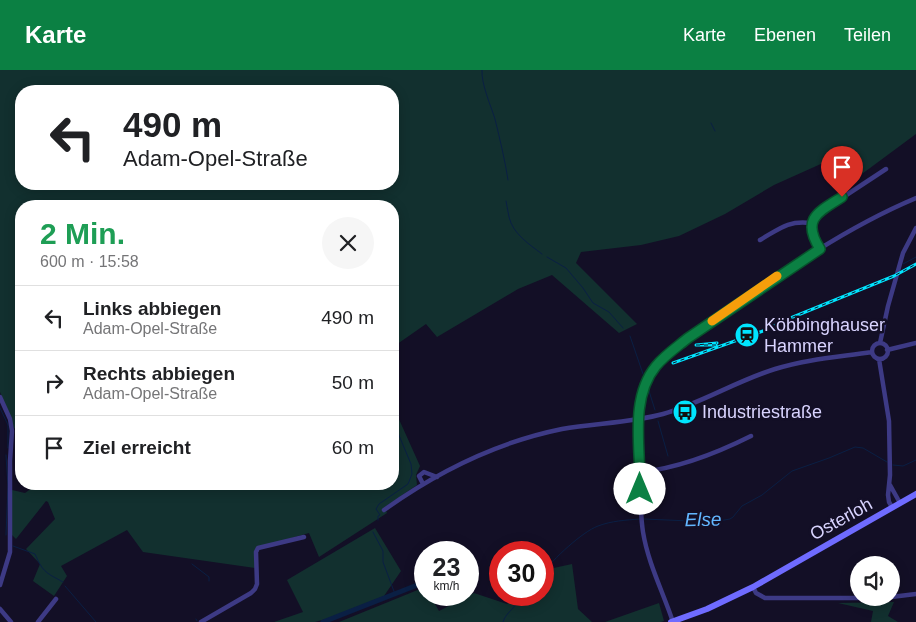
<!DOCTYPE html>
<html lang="de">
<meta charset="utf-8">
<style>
body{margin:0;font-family:Arial,sans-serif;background:#f6f6f6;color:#202124;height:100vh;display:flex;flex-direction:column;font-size:19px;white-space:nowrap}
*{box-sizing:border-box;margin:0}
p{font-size:16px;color:#757577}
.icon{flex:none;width:28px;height:28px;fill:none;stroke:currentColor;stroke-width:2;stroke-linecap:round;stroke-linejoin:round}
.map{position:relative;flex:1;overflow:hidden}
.side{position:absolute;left:15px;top:130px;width:384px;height:290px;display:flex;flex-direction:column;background:#fff;border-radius:20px;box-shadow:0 2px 12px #0003}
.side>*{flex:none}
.top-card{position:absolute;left:15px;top:15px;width:384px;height:105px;border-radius:20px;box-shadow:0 2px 12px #0003;background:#fff;color:#202124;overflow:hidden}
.tools{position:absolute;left:850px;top:486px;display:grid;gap:10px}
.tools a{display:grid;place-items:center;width:50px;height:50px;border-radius:50%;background:#fff;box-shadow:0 2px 12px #0003;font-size:25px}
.speed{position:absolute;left:414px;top:471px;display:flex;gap:10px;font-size:25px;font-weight:700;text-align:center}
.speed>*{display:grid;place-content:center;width:65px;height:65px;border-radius:50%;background:#fff;box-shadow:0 2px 12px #0003;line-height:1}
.speed small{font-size:12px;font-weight:400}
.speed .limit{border:8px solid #d22;background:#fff;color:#111}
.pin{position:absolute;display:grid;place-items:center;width:42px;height:42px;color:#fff;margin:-51px -21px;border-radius:50% 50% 50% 0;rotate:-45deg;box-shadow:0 0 5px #0007}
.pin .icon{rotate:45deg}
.me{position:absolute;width:55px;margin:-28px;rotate:0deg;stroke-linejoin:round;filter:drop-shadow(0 0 4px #0008)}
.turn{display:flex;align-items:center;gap:18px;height:105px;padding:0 25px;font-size:22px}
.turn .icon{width:65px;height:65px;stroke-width:2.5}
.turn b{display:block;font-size:35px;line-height:42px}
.round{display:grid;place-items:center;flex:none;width:52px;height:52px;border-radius:26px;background:#f6f6f6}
.headline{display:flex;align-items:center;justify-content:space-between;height:85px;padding:0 25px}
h1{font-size:30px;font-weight:600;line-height:38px;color:#1e9e55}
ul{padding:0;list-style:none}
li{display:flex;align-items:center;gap:15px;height:65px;padding:0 25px;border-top:1px solid #e0e0e0}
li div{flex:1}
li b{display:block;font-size:19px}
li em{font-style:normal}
header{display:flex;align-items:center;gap:30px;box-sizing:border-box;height:70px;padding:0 25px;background:#0b8043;color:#fff}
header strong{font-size:24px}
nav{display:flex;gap:28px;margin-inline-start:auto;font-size:18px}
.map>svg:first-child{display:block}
.green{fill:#12302f;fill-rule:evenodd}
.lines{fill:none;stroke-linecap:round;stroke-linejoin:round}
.stream{stroke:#0a1f44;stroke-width:1}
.canal{stroke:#0a1f44;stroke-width:5}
.street{stroke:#3d3a85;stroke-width:4.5}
.secondary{stroke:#6f6bff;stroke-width:6}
.rail-casing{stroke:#00e5ff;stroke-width:3}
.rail{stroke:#130f26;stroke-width:1;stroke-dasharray:4;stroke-linecap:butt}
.route-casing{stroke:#07532c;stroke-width:12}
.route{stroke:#0b8043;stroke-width:9}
.slow{stroke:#f59e0b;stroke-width:9}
.labels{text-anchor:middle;stroke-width:5;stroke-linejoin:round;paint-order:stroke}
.poi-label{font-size:18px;fill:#d9d4ff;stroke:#130f26;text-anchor:start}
.street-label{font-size:18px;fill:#d9d4ff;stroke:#130f26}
.water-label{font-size:19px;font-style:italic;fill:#62b6ff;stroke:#130f26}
</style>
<header>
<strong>Karte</strong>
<nav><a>Karte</a><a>Ebenen</a><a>Teilen</a></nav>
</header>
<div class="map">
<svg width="916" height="552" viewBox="0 0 916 552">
<rect width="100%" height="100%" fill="#130f26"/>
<!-- green -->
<path class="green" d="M0,0H916V64L843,118L823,93L774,115L725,144L679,166L641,175L581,182L576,193L637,254L619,263L552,205L518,219L437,267L426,254L393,277L392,136H21V362L14,358L0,322ZM21,21H392V114H21Z
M393,336L420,396L416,405L417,415L385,437L387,443L319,487L309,463L256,478L255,498L143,482L127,460L61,496L67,506L54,526L33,511L40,494L26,479L55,449L48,432L46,431L16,469L12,465V420L25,423L36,415L45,414H392Z
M375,458L401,501L384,526L326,549L315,552H274L303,542L287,510Z
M572,494L578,539L592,552H339L425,517V525H430L439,541L474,523L507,534L518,525H542L543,504L549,499Z
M894,532L888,546L898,552H871L873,541L838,533Z
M659,533L664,551L661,552H605Z"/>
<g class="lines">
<!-- stream -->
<path class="stream" d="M482,0C481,14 491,36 495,49C500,70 505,90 508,110
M711,53L715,61
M506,131C507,136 508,142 509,147C513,164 529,174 542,184
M547,187L566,198L583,218L593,233L609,242L623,258
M903,194L916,187
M630,266L643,304
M649,321L655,340
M0,338L8,355V378
M658,351L668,386
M893,395L903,396L916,390
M644,449L713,452L730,449L733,447L742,436L762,425L792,401L829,388L855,377L863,378L887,392
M378,450V446L380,445L376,439L379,434L408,414L412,404L411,394L398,363L392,359
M373,462L383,481V492L395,524
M6,465L8,416L6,385
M13,476L35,484C43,503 47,503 63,512
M192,494L209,507V511
M542,504C553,489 582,462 598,456C611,451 626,450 640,449
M65,516L96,552
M196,549L197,551
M503,552C506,542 515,539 519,529L526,528L529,525"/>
<!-- canal -->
<path class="canal" d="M323,552L425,512"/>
<!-- street -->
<path class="street" d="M760,170C779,159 788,150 811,153
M820,179C813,167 807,157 816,145L886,99
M880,273L888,236L903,183L916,158
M872 281a8 8 0 1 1 16 0a8 8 0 1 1-16 0Z
M887,280L916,273
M879,289L889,351L890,405L888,425L889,432L892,437
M0,327L10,349L12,361L10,391V482L0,515
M641,402C679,398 717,383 751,366
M423,414L419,406L424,402L437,407
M890,415L900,433
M384,440C437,402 498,372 562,359C595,353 630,353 663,344C702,333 736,311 775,299C807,289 839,287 872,282
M753,517L756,523L765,528H885
M891,527L916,524
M0,539L11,552
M38,552L56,529
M201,552L251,523L255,519L257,514L256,482L258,478L304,467
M673,552C663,522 648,493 643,462C639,436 641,409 640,383C639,359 637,335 646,312C660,280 698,261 725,243C785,200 847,157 916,128"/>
<!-- secondary -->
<path class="secondary" d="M671,552L707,539L753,517L916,424"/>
<defs>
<path id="rail" d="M716,275H696L717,273
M673,293L763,261L788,249L894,206L916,194"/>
</defs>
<!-- rail casing -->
<use href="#rail" class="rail-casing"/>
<!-- rail -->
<use href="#rail" class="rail"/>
</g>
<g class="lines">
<defs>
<path id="route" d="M640,419C641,379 629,329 656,296C665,285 677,277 688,268L820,179C801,149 818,142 842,127"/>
</defs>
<!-- route casing -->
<use href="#route" class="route-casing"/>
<!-- route -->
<use href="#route" class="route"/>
<!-- slow -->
<path class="slow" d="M712,251L777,206"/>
</g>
<!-- icons -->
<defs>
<symbol id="station-disc" viewBox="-11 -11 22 22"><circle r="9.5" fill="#00e5ff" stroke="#130f26"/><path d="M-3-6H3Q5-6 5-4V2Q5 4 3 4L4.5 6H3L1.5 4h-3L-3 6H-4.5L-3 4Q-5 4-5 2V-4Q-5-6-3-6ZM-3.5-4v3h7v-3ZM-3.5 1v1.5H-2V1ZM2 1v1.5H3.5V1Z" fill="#111"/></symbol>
<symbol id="bus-disc" viewBox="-11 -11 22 22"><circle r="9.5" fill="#00e5ff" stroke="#130f26"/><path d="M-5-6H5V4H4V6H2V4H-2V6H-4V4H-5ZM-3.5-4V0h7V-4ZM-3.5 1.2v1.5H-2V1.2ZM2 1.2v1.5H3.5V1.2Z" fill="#111"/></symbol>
</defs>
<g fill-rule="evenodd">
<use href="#station-disc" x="733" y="251" width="28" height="28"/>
<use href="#bus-disc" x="671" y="328" width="28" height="28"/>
</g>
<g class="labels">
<!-- poi labels -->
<g class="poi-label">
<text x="764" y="261">Köbbinghauser<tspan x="764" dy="21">Hammer</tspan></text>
<text x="702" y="348">Industriestraße</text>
</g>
<!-- street labels -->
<g class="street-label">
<text transform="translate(841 449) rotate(-29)" y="6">Osterloh</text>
</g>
<!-- water labels -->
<g class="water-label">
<text transform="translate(703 449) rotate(-1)" y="7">Else</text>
</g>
</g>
</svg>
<div class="tools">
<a><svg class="icon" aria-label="sound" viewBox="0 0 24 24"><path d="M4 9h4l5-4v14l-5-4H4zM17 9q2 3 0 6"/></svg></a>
</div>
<div class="speed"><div>23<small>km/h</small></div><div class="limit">30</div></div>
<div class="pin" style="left:842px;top:127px;background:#d93025"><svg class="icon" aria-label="arrive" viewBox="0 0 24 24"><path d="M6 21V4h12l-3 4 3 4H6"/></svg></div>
<svg class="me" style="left:640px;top:419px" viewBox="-20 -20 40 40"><circle r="19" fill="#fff"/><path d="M0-13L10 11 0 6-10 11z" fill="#0b8043"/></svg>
<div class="top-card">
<div class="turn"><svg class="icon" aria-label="left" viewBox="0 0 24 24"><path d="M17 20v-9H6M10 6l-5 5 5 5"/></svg><div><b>490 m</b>Adam-Opel-Straße</div></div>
</div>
<section class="side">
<div class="headline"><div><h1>2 Min.</h1><p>600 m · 15:58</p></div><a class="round"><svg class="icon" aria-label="close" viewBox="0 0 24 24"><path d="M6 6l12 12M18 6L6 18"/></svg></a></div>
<ul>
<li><svg class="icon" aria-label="left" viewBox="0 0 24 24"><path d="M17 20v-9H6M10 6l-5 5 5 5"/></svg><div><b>Links abbiegen</b><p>Adam-Opel-Straße</p></div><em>490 m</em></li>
<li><svg class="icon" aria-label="right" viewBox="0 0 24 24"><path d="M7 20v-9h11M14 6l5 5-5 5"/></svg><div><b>Rechts abbiegen</b><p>Adam-Opel-Straße</p></div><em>50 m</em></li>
<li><svg class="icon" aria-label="arrive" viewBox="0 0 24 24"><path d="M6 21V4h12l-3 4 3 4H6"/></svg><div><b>Ziel erreicht</b></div><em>60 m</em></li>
</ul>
</section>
</div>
